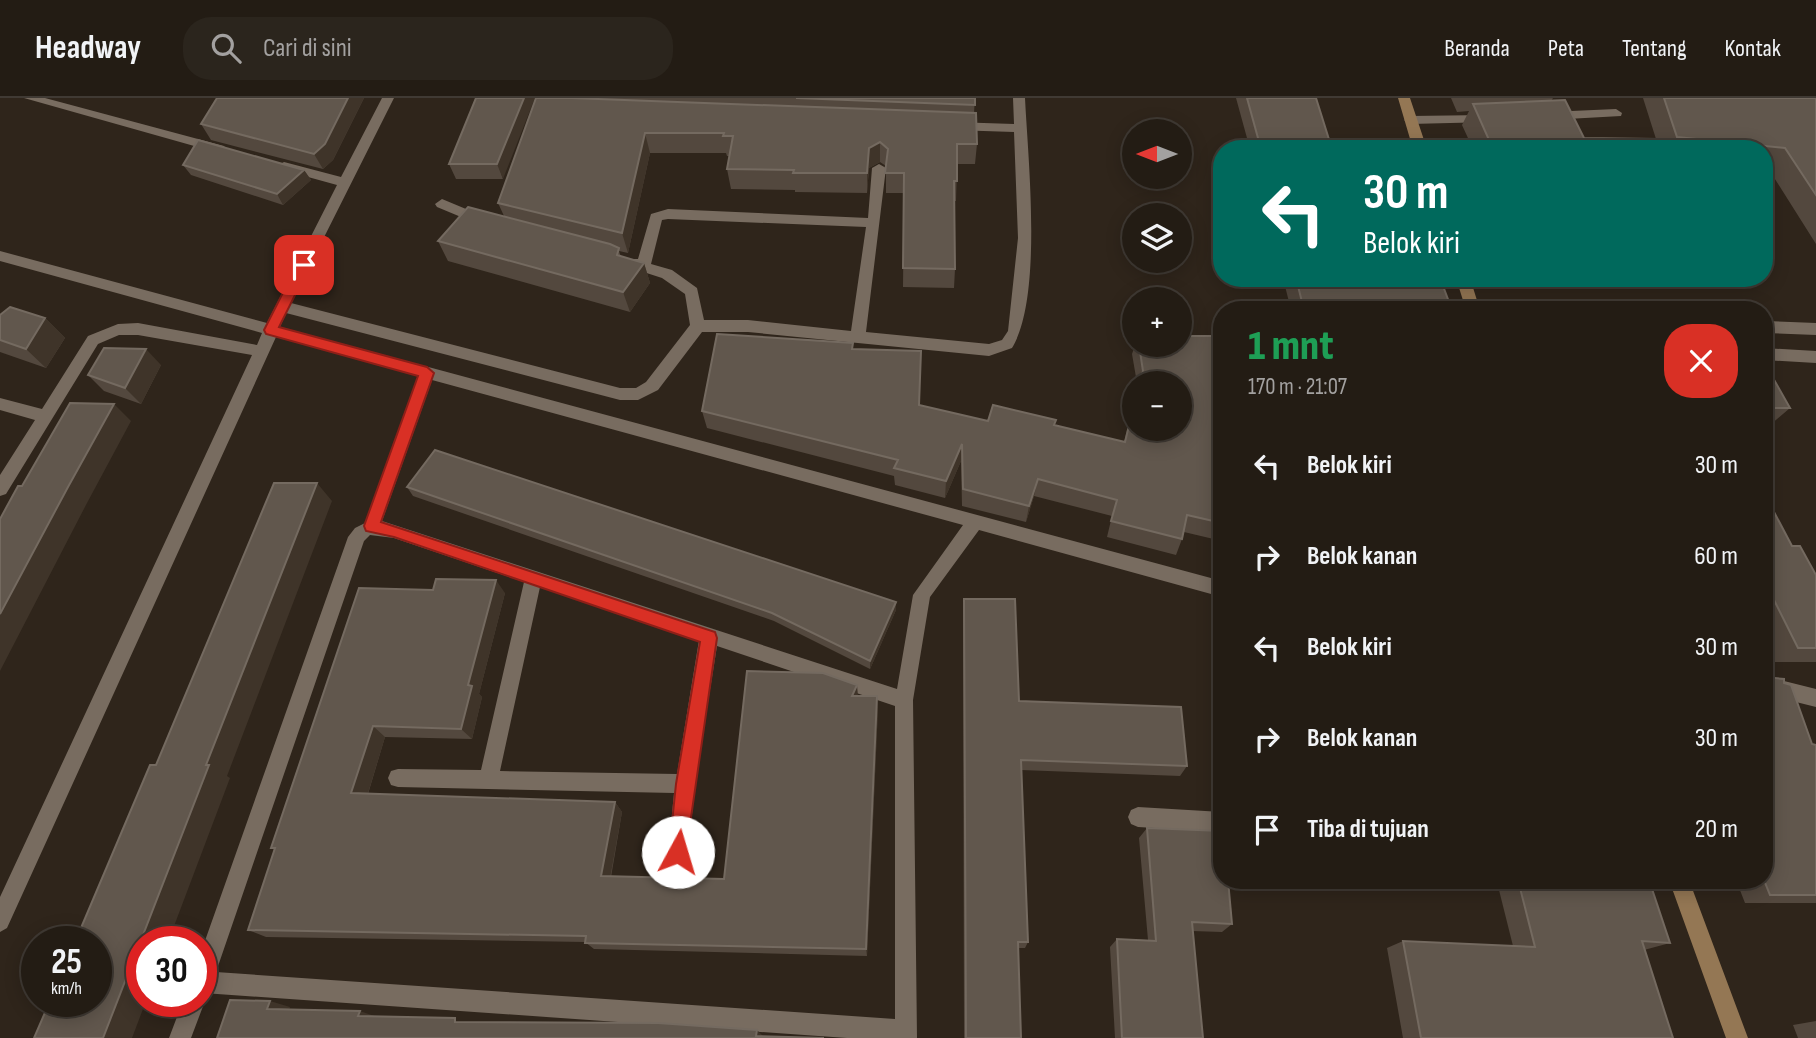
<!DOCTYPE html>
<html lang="id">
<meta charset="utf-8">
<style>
body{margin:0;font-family:"Sofia Sans Condensed",sans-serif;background:#2b251d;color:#f1f3f6;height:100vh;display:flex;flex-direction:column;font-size:26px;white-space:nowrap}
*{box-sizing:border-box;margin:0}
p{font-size:23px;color:#a3a1a0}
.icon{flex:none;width:38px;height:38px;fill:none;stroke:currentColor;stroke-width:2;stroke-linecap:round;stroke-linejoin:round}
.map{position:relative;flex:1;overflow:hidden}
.side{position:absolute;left:1213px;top:203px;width:560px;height:588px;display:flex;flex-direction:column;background:#231c14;border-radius:28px;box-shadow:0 4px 18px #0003,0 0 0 2px #403a34}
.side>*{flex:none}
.banner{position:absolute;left:1213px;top:42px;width:560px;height:147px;border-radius:28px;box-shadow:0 4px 18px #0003,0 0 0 2px #403a34;background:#00695c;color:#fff;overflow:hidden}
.needle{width:46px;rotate:270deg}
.fabs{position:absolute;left:1122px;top:21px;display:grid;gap:14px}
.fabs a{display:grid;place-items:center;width:70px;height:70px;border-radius:50%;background:#231c14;box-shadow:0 4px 18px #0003,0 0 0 2px #403a34;font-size:35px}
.speed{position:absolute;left:21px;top:828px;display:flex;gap:14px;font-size:35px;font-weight:700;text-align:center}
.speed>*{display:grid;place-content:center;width:91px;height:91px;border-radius:50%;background:#231c14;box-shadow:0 4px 18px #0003,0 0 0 2px #403a34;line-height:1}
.speed small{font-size:18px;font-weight:400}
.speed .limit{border:10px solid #d22;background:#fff;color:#111}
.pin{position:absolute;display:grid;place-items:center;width:60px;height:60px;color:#fff;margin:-30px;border-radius:14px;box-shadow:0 4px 10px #0006}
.me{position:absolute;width:77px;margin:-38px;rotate:6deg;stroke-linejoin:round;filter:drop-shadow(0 0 5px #0008)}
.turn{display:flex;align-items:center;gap:24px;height:147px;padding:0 35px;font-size:32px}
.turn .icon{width:91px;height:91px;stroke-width:2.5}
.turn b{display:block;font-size:49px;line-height:60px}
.round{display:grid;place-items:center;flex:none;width:74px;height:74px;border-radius:28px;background:#2b251d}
.head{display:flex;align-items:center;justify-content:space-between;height:119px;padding:0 35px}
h1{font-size:42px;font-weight:800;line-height:52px;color:#1e9e55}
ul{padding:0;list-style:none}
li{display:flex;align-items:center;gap:21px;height:91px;padding:0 35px}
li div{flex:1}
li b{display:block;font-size:26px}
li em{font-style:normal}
header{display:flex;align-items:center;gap:42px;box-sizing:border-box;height:98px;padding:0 35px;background:#231c14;border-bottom:2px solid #403a34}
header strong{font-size:33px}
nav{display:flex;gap:38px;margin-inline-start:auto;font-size:24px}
.search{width:490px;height:63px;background:#2b251d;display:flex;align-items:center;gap:18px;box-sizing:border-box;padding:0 24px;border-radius:28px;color:#a3a1a0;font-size:26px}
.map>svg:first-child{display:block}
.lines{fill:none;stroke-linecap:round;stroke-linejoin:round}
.minor{fill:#786c60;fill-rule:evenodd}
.secondary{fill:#947754;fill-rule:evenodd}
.wall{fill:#53483e}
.shaded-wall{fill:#3f3429}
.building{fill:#61574d;stroke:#746a60;stroke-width:2}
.route{fill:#d93025;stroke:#8d1f18;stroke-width:2}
</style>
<header>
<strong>Headway</strong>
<div class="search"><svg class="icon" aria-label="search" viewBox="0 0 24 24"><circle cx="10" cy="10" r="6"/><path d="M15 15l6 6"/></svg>Cari di sini</div>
<nav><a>Beranda</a><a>Peta</a><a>Tentang</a><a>Kontak</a></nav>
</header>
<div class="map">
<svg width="1816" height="940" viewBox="0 0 1816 940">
<rect width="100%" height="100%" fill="#2f251b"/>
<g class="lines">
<!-- minor -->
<path class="minor" d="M24,0H45L224,48L226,51L219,55Z
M382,0H394L291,205L620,290H636L646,284L690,227L685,196L662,180L628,169L626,165L628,161H638L651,116L668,111L868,120L872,70L879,66L886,70L866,234L989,246L1002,242L1008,233L1018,140L1014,34L953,32L947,28L953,24L1014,26L1013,0H1025C1028,61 1043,199 1012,250L989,258L748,234H702L658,292L638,302H620L286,215L280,229L1222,483V499L979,432L930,499L913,602L917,940H847L203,895L205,903L191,940H169L183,903H201V854L348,439L355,430L365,425L418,278L276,239L7,830L0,834V799L252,257L138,237H119L98,246L6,396L0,398V377L35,322L0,312V300L42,311L88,238L118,226L138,225L257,247L262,235L0,163V153L267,225L337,87L279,71L277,68L284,64L341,79ZM668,121L866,129L851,233L748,222H704L697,190L672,172L651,166L662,122ZM432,282L963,427L913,497L897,591L382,423ZM370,437L394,440L524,484L481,672L398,671L391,673L388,680L391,687L398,689L674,695L666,777L669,784L676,787L683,784L686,777L695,686L717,548L895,608V921L216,874L364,443ZM540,489L699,542L677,676L500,673Z
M1616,11L1622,15L1621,18L1549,22L1543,18L1549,14Z
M1486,17L1491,18V24L1410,26L1404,22L1410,18Z
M442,101L490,121L492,124L485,129L437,109L435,106Z
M1764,223L1816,225V237L1764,235Z
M1764,250L1816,253V265L1764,262Z
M1764,578L1816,591V609L1764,596Z
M1138,709L1222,714V734L1138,729L1131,726L1128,719L1131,712Z"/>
<!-- secondary -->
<path class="secondary" d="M1398,0H1410L1427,51H1413Z
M1456,180H1470L1480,212H1466Z
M1669,782H1689L1748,940H1726Z"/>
</g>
<!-- wall -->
<path class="wall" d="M217,0H364L333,62L323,71L211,42L201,26Z
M476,0L503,81H456L449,66Z
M536,0H975L974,15L977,46L975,66H957L956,103H954L955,171L954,190L903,189L904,95H886V68L880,64L869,70L867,95L795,94V92L731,91L727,71L730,58H727L726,55H650L628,155L619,153L621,159L644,165L650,185L630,214L448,163L438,143L504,118L498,105Z
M1236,0H1316L1332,51H1250Z
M1451,0H1553L1551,3L1584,40L1656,41L1643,0H1816V146L1768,70H1764V51H1473L1462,27L1469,13L1457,14Z
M183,67L304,72L311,82L283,107L191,77Z
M1283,180H1440L1452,212H1291Z
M0,217L45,220L65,240L46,270L0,254Z
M1222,238V443L1184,434L1182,441L1176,457L1107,439L1112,418L1034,398L1026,424L962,408L961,363L945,400L895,387L894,378L707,330L702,313L853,245V251L919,307L988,323L1055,327L1124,344L1134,304V331L1180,285H1137L1132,256L1135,247H1180Z
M1764,264L1790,310L1770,327H1764Z
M161,267L141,306L104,293L88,277Z
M407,389L896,504V512L870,571L774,523L413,398Z
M1764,395L1792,448L1816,477V564H1775L1764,541Z
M359,490L505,495L479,596L482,599L472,641L385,639L368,696L615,704L622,714L611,779L724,781L858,598L878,610L867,858L594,851L585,844L266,839L248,832L275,752L271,750Z
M964,501L1019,603L1187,668L1180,678L1021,672L1028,844L1025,850H1018L1021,940H964L963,513Z
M1784,585L1812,646L1816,647V805H1745L1736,782H1764Z
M1147,730L1232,826L1222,834L1192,833L1203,940H1115L1110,849L1117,841L1148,842L1139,740Z
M1509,782H1599L1670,845L1644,852L1673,940H1403L1387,850L1403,843L1513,848L1498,788Z
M1816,923V940H1798L1793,927Z"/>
<!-- shaded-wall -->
<path class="shaded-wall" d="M348,0H364L333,62L323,71L314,56Z
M524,0H535L503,81L497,66Z
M645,35L650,55L628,155L622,135Z
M880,44V64L869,70L867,95V75L869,50Z
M304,72L311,82L283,107L277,96Z
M644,165L650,185L630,214L623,194Z
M45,220L65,240L46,270L26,251Z
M146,251L161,267L141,306L125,290Z
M114,306L131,323L87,405L0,573V516L68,389Z
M962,346L961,363L945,400L946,383Z
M1038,381L1034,398L1026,424L1029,408Z
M317,385L332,403L227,678L230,680L168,844H142V903H146L132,940H103L206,667Z
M496,482L505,495L479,596L482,599L472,641L461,631L468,587Z
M896,504V512L870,571V563Z
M857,587L858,598H852Z
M877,598L878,610L867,858L866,851Z
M373,628L385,639L365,705L351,695Z
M615,704L622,714L609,786L601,778Z
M270,903L290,909L288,916L267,911Z
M360,913L377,919L358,918Z
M757,932L762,937V940L756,938Z"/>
<!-- building -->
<path class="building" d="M217,0H348L325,46L314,56L201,26Z
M476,0H524L497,66H449Z
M536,0H571L976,15L977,46H957V83H954L955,171L903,170L904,75H885L888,51L880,44L869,50L867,75H793L794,72L727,71L733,38H723L724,35H645L622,135L498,105Z
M796,0H975V7Z
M1247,0H1316L1332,51H1261Z
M1664,0H1816V97L1785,50L1677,39Z
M1565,2L1584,40L1657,41L1663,51H1493L1473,6Z
M198,42L304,72L277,96L183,67Z
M468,109L610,146L619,150L617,157L644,165L623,194L438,143Z
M1296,180H1440L1452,212H1304Z
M10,209L45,220L26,251L0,242V217Z
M717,236L853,245L852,251L921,253L919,307L988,323L993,307L1056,322L1054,327L1125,344L1134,307V331H1180V285H1139L1143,273L1139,247H1180V238H1222V425L1187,417L1182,441L1111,423L1117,402L1038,381L1029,408L963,391L962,346L946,383L894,370L898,362L702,313Z
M104,250L146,251L125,290L88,277Z
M1764,264L1790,310H1764Z
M70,305L114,306L68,389L0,516V421L18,388H22Z
M435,352L896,504L870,563L772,515L407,389Z
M274,385H317L206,667H209L103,940H34L50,903H96V844H75L150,667H156Z
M1764,395L1792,448H1800L1816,477V550H1798L1768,490H1764Z
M436,481L496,482L468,587L472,588L461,631L373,628L351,695L615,704L601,778L724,781L747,573L823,575L857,587L852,598H877L866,851L585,845L586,838L248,832L275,750H271L359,490L433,492Z
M964,501H1015L1019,603L1181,609L1187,668L1021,662L1028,844H1018L1021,940H966Z
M1764,579L1784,581V585L1791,587L1812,646L1816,647V797H1770L1764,782Z
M1147,730L1222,733V782H1228L1232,826L1192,824L1203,940H1122L1117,841L1156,843Z
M1518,782H1599L1650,785L1670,845L1642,843L1673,940H1421L1403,843L1535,849Z
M230,902L270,903L267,911L360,913L358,918L455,920V924L658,925L757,932L756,938L824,940H217Z"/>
<!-- route -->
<path class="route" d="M304,163L310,167L279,229L427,269L434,275L381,424L715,534L717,540L685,761L678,763L671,761L669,754L676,686L700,544L394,439L366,433L364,428L418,278L266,236L264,232L297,167Z"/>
</svg>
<div class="fabs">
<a><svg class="needle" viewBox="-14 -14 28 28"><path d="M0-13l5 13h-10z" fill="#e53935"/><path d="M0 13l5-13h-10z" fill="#a3a1a0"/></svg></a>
<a><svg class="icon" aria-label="layers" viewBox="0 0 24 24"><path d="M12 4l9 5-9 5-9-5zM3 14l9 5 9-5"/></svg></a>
<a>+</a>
<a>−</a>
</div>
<div class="speed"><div>25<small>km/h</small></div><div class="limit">30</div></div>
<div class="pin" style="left:304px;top:167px;background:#d93025"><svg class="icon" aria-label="arrive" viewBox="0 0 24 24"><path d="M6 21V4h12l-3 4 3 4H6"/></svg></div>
<svg class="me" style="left:678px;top:754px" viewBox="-20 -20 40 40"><circle r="19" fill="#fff"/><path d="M0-13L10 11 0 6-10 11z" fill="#d93025"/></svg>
<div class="banner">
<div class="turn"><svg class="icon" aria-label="left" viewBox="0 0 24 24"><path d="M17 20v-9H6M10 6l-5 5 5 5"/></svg><div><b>30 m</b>Belok kiri</div></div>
</div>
<section class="side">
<div class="head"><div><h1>1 mnt</h1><p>170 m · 21:07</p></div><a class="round" style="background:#d93025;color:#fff"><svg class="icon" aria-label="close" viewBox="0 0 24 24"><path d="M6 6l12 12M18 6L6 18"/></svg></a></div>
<ul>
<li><svg class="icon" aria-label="left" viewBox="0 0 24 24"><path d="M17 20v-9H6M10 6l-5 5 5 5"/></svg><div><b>Belok kiri</b></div><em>30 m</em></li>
<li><svg class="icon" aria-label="right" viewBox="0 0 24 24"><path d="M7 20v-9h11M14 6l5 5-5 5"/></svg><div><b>Belok kanan</b></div><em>60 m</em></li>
<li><svg class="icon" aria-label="left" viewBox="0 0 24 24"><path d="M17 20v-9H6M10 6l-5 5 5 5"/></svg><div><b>Belok kiri</b></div><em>30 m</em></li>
<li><svg class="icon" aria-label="right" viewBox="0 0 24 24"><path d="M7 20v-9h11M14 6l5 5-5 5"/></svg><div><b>Belok kanan</b></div><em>30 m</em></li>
<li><svg class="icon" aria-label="arrive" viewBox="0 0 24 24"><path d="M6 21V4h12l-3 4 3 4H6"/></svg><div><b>Tiba di tujuan</b></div><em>20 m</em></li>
</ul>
</section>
</div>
